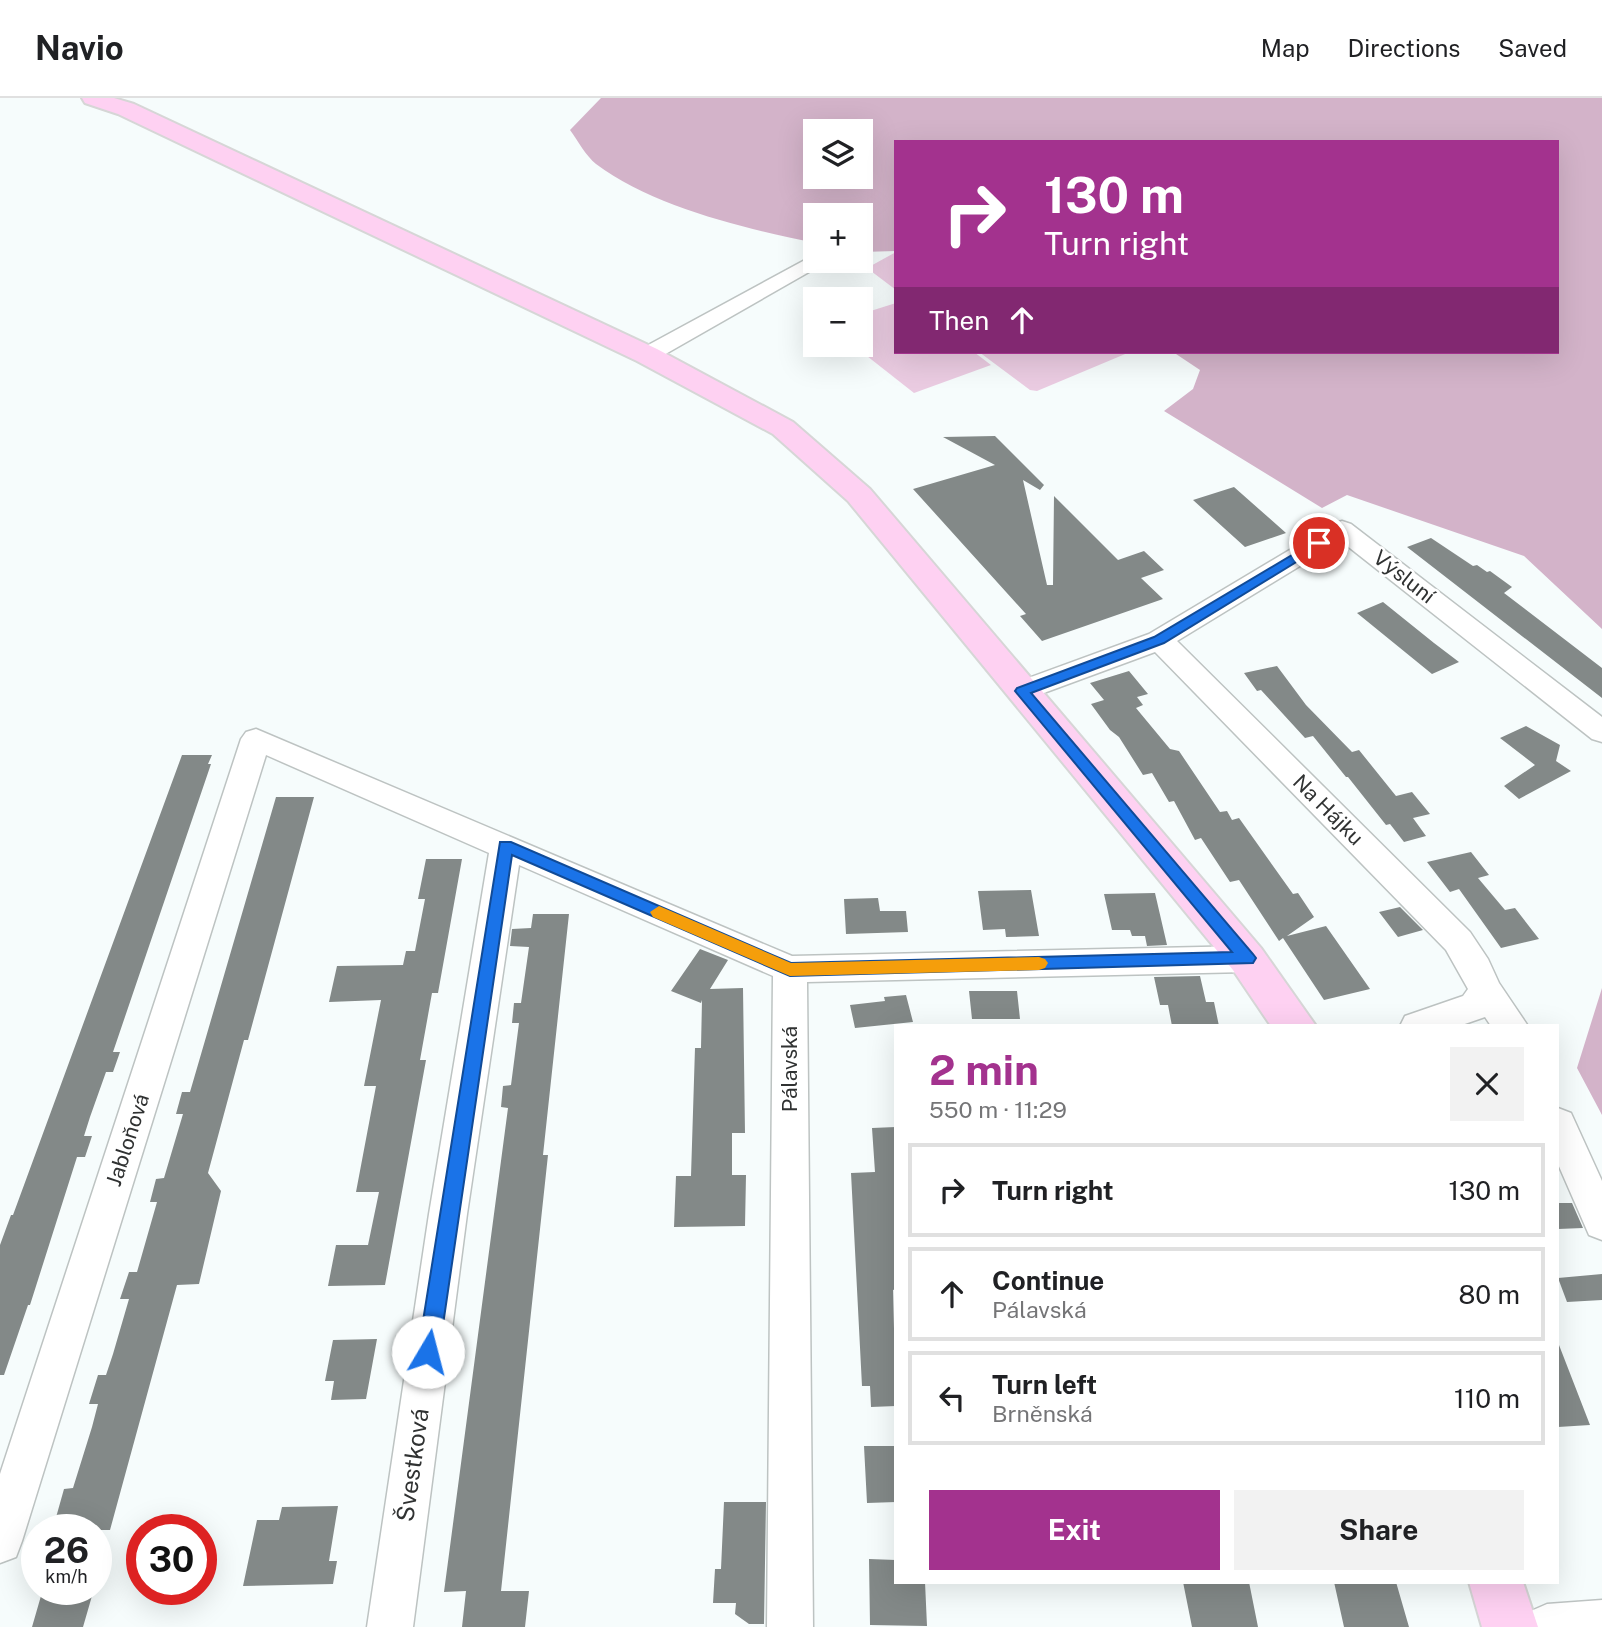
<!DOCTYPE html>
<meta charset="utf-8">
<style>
body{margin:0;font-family:"Public Sans",sans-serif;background:#f2f2f2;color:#202124;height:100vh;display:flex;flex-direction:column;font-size:26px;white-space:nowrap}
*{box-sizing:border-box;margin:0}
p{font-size:23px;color:#757577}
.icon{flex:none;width:38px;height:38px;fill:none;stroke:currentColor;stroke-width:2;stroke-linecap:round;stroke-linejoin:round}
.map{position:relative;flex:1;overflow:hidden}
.side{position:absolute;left:894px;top:926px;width:665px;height:560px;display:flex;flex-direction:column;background:#fff;border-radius:0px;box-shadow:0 7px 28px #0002}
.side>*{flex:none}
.top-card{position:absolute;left:894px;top:42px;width:665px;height:214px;border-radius:0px;box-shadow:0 7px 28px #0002;background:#a3328e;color:#fff;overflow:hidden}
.buttons{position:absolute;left:803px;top:21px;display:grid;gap:14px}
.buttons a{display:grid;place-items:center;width:70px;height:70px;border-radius:0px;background:#fff;box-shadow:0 7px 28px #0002;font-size:35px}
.speed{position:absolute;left:21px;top:1416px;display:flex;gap:14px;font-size:35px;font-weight:700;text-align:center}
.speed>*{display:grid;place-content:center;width:91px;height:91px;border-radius:50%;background:#fff;box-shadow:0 7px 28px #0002;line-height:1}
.speed small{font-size:18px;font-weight:400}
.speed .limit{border:10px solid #d22;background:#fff;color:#111}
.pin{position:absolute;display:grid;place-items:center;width:60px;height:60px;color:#fff;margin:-30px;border:4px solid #fff;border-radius:50%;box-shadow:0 2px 7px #0007}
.me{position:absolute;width:77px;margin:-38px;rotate:8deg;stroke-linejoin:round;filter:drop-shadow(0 0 5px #0008)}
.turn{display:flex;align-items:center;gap:24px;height:147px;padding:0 35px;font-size:32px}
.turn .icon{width:91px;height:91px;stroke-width:2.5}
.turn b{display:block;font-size:49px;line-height:60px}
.then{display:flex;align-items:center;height:66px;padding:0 35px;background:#0003;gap:14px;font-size:26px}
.round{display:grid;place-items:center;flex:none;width:74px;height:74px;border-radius:0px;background:#f2f2f2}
.overview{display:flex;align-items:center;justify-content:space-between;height:119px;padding:0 35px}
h1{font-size:42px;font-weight:700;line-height:52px;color:#a3328e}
.action{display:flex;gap:14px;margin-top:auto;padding:14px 35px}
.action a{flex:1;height:80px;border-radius:0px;background:#a3328e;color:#fff;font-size:28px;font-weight:700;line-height:80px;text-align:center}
.action a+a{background:#f2f2f2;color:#202124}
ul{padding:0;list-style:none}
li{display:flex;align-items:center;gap:21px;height:94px;margin:0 14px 10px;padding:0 21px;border:4px solid #e0e0e0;border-radius:0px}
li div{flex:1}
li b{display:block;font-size:26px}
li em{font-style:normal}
header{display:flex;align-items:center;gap:42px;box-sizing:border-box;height:98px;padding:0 35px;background:#fff;border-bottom:2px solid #e0e0e0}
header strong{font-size:33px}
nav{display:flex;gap:38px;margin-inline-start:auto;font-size:24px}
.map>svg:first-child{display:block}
.green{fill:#eacbe1}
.forest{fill:#d3b3c9;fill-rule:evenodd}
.building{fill:#838988}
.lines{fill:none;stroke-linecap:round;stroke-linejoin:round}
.minor-casing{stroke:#bdc3c2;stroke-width:3}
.major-casing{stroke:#d6d6d6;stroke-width:4}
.minor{fill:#fff;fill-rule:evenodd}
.major{fill:#fed1f2;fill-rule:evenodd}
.route{fill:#1a73e8;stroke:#114b97;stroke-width:2}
.slow{fill:#f59e0b}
.labels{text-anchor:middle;stroke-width:5;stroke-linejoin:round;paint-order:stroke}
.street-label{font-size:21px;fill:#303232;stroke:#fff}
.near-street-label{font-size:24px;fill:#303232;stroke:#fff}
</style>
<header>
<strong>Navio</strong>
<nav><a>Map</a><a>Directions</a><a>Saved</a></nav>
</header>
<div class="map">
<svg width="1602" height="1529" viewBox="0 0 1602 1529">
<rect width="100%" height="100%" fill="#f6fcfc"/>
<!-- green -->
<path class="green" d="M896,154V192L867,170Z
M896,205V254H974L991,267L914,295L853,247H861V216Z
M979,254H1130L1037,293L1030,292Z"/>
<!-- forest -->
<path class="forest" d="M601,0H1602V531L1524,458L1347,397L1322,410L1164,313L1193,291L1200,272L1173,254H1558V44H896V153L861,154V117H816L815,145C747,131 653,109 596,66C586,58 578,43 570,32ZM816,33H861V79H816Z
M1602,890V1017L1577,970Z"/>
<!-- building -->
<path class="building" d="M995,338L1044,387L1040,392L1023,382L1047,487H1053L1054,398L1118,462L1144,453L1164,472L1141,480L1163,501L1042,543L1020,518L1026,516L913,391L995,367L943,339Z
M1234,389L1286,435L1245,449L1193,402Z
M1431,440L1473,468L1477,467L1487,474L1490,473L1512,489L1504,495L1602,570V600L1407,449Z
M1383,504L1434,545L1459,564L1432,576L1357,515Z
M1277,568L1306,607L1352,654L1359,652L1396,698L1412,694L1430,716L1413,720L1426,738L1404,744L1390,726L1386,727L1348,679H1346L1313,638L1305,640L1261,592L1257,593L1244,575Z
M1129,573L1148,596L1137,599L1143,607L1136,610L1170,651L1179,653L1220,714L1227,713L1232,722L1239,720L1293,796L1298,795L1314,819L1287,838L1326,828L1370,891L1324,902L1283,840L1279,843L1239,782L1230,784L1201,740L1195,742L1174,703L1169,704L1152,675L1143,677L1119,639L1110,632L1091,606L1104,602L1090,585Z
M1526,628L1560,647L1556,663L1571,673L1519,701L1504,688L1535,667L1500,640Z
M182,657H212L208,666H211L113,954H120L113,974H106L90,1019L84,1038H92L85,1059H77L30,1207H28L4,1277H0V1147L11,1117H13Z
M276,699H314L248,942H244L208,1075L221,1093L199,1186L177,1187L110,1432H61L63,1423H55L64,1391L73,1390L92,1329L98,1306H89L98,1277H106L113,1256L129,1201H120L129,1174H137L157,1104H150L156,1081L164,1080L183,1016H176L182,994H190Z
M1471,754L1489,777L1478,780L1505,812L1515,810L1539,841L1501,850L1459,791L1450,794L1427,764Z
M426,761H462L438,895H432L420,962H426L385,1187L328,1188L336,1147H368L379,1094H356L376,988H364L381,902L329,904L337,868L403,867L406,853H415L425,801H418Z
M1031,792L1039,838L1006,839L1005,831L983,832L978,793Z
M1155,795L1167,847L1147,848L1145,838H1132L1130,832H1112L1104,796Z
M878,800L880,813H906L908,834L846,836L844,801Z
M1400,809L1423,832L1398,839L1379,814Z
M533,816H569L543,1057H548L501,1493H529L525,1529H462L466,1493L444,1494L508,1010L501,1009L503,988L511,987L519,925H512L514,905H521L529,849L510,848L512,831L531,830Z
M700,851L728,862L710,891L743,890L745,1035H732V1077H746L745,1128L674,1129L676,1078H691L695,950H701L702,902L701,905L671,893Z
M1200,878L1206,904H1214L1219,928H1172L1168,907H1160L1154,879Z
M969,893H1017L1020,921H972Z
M906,897L913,924L855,930L850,907L885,903L884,899Z
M896,1029V1191L893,1192L896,1308L871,1309L870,1288H862L851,1075L875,1074L872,1030Z
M1558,1105H1572L1583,1130L1558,1131Z
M1602,1176V1202L1567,1204L1558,1180Z
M377,1241L366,1301L331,1302L334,1283H325L333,1242Z
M1558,1247H1559L1590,1327L1558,1329Z
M864,1348H896V1404L867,1405Z
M724,1404H766L764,1526H749L735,1516L736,1505H713L715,1471H721Z
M338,1408L329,1463H337L333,1486L243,1488L257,1422H279L282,1409Z
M869,1461L896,1462V1484H925L927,1528L870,1527Z
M1183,1484H1249L1258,1529H1192Z
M1334,1484H1396L1409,1529H1344Z
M43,1491H94L83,1529H32Z"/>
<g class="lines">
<defs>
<path id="minor" d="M816,156V163H826L823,166L655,262H639L636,257L639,252Z
M1342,423L1351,426L1602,619V644L1592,641L1341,443L1177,543L1470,834L1488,861L1499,885L1528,928H1491L1485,919L1459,928H1400L1405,918L1463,898L1468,891L1446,852L1155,554L1022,603L1012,600L1008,593L1012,586L1149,536L1333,426Z
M256,631L792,858L1247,848L1259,852L1264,861L1259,870L1247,874L807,884L813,1529H767L773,878L519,767L467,1116L413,1529H367L429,1116L489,755L266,657L22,1443L16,1459L0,1465V1376L241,641L246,634Z
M1558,1010L1571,1015L1602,1083V1142L1589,1137L1558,1066Z
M1602,1502V1529H1524L1531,1513L1547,1506Z"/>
<path id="major" d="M82,0H114L134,6L657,251L793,324L870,391L1261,850L1316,928H1271L1233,872L848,403L773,336L637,263L118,16L85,5Z
M1469,1484H1523L1538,1529H1482Z"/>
</defs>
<!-- minor casing -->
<use href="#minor" class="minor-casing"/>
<!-- major casing -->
<use href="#major" class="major-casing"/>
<!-- minor -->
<use href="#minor" class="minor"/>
<!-- major -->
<use href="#major" class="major"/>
</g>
<!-- route -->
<path class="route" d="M1319,441L1326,445L1324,447L1164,545L1031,595L1253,856L1256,860L1253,865L790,878L512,757L439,1254L436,1261L428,1264L421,1261L418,1254L500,744H511L791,865L1232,854L1015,593L1017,590L1154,539Z"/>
<!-- slow -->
<path class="slow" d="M659,808L791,865L1039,859L1045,861L1048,865L1045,870L1039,872L790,878L653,819L650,814Z"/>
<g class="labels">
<!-- street labels -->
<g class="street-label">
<text transform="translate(1404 479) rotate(38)" y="7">Výsluní</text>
<text transform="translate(1328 712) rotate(45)" y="7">Na Hájku</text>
<text transform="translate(790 971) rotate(-90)" y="7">Pálavská</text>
<text transform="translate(128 1042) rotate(-72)" y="7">Jabloňová</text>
</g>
<!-- near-street labels -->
<g class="near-street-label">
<text transform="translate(413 1367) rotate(-82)" y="8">Švestková</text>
</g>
</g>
</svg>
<div class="buttons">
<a><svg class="icon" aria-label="layers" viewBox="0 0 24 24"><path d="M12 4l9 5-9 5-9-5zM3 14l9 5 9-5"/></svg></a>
<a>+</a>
<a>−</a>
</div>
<div class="speed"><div>26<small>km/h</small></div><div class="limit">30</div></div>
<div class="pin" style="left:1319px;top:445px;background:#d93025"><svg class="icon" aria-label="arrive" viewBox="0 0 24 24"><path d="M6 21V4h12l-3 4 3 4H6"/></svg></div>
<svg class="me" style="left:428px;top:1254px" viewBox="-20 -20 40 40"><circle r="19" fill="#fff"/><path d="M0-13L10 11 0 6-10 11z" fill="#1a73e8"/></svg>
<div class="top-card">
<div class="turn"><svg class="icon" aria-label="right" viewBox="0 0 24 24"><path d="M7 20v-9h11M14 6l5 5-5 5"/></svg><div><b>130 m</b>Turn right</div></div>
<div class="then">Then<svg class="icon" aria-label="ahead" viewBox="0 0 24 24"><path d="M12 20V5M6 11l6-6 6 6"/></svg></div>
</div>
<section class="side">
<div class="overview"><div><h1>2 min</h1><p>550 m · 11:29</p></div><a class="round"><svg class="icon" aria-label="close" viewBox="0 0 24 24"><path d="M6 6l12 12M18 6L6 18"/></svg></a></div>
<ul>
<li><svg class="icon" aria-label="right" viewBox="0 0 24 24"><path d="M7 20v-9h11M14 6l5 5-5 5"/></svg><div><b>Turn right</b></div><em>130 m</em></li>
<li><svg class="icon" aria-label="ahead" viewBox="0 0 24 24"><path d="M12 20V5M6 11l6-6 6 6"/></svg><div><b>Continue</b><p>Pálavská</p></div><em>80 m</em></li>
<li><svg class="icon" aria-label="left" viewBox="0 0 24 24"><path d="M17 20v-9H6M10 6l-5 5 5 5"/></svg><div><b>Turn left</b><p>Brněnská</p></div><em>110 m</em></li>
</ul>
<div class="action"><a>Exit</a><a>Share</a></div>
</section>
</div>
